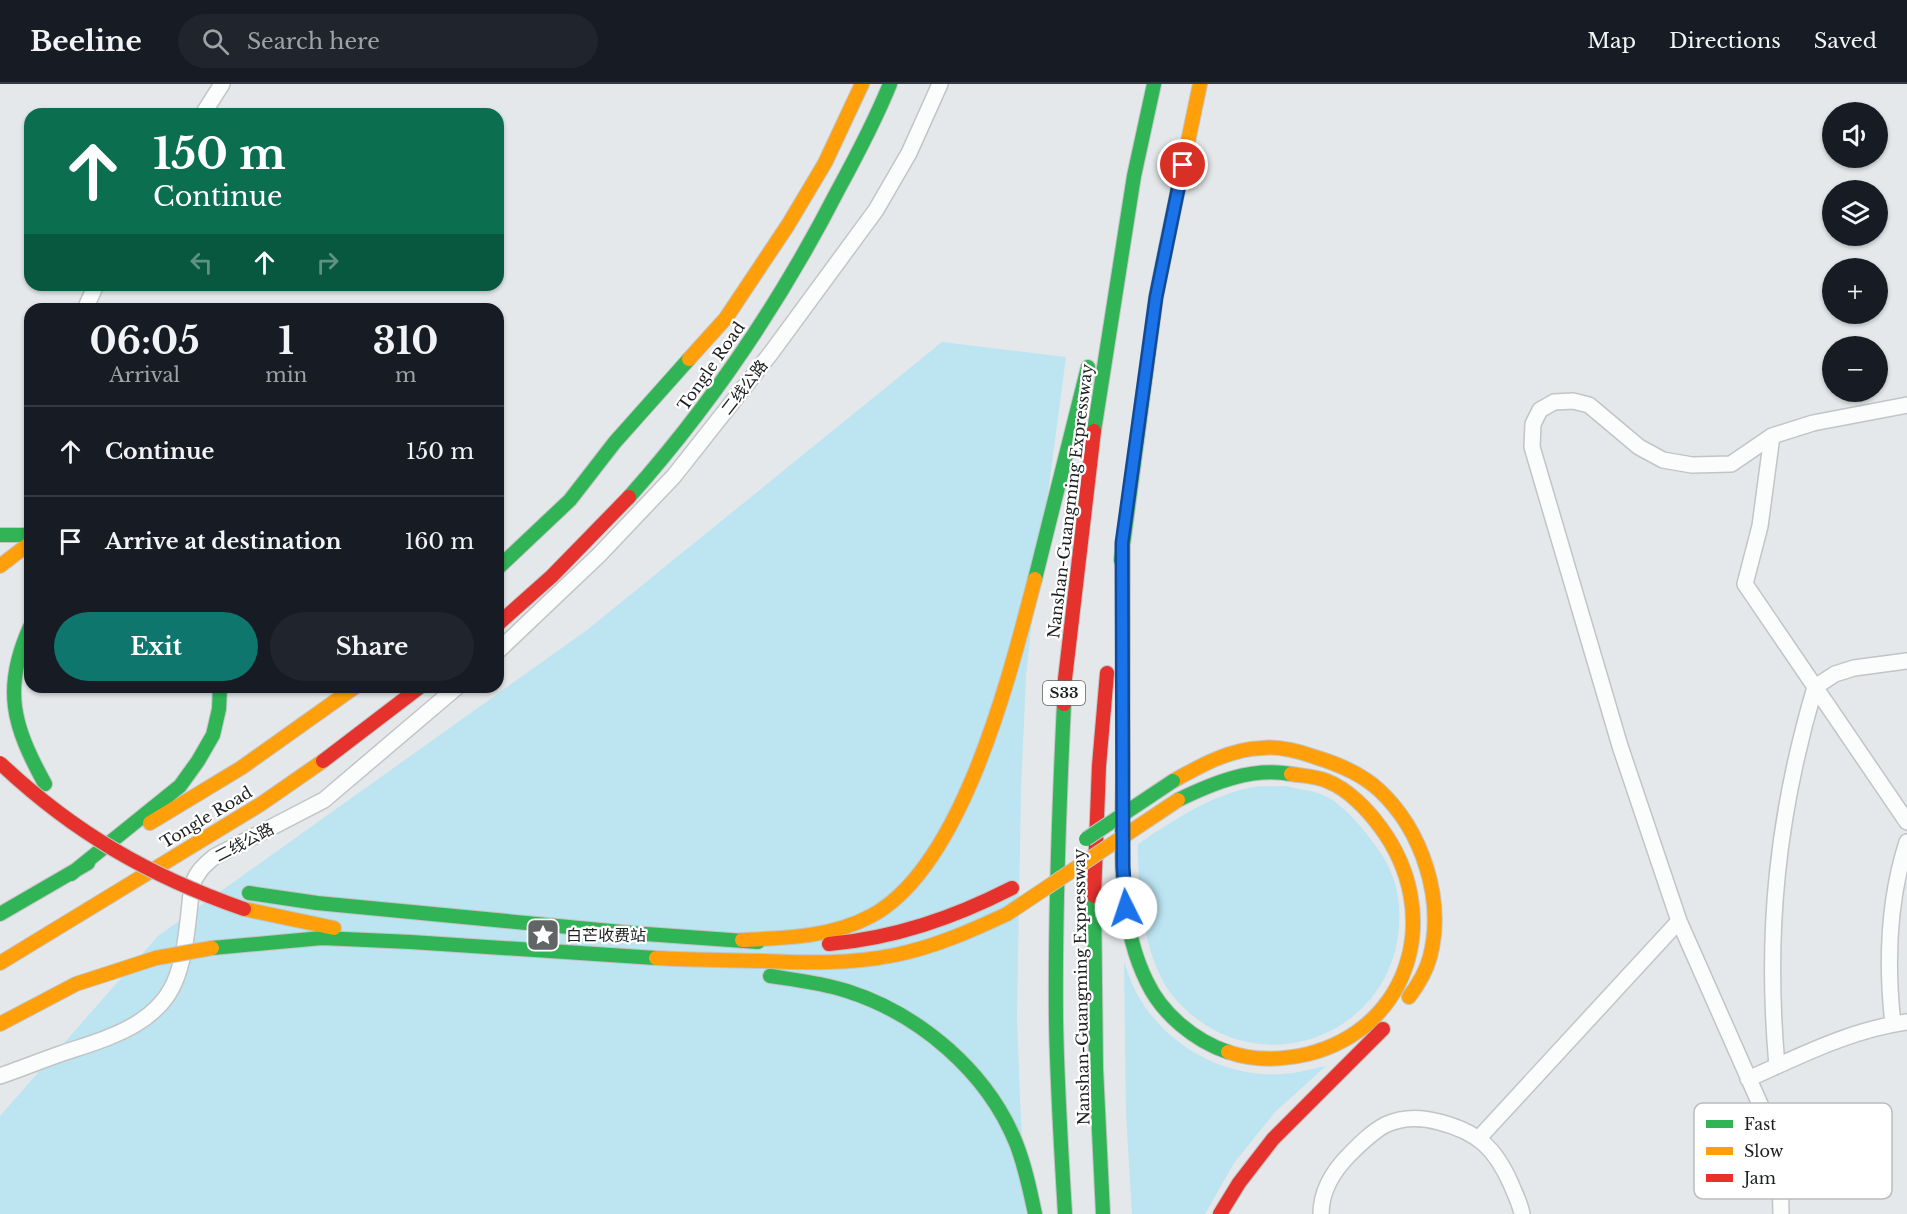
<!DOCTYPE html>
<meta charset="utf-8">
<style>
body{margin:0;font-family:"Libre Baskerville","Noto Sans SC",serif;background:#20242c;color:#f1f3f6;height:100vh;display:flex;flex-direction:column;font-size:22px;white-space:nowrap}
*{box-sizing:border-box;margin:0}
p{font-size:20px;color:#9ea1a6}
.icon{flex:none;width:33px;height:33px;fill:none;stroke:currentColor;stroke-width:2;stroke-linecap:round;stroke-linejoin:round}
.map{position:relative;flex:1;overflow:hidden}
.drawer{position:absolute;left:24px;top:219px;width:480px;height:390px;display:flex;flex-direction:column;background:#171b24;border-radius:18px;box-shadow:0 2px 4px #0004}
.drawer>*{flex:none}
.banner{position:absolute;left:24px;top:24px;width:480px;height:183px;border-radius:18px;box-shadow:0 2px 4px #0004;background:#0b6e4f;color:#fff;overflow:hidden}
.controls{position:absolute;left:1822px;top:18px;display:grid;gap:12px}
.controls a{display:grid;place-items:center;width:66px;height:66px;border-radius:50%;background:#171b24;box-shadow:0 2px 4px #0004;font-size:30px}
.pin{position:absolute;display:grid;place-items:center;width:51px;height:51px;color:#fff;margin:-26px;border:3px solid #fff;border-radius:50%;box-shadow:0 2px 6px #0007}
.me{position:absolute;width:66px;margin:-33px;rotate:356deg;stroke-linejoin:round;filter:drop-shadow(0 0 4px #0008)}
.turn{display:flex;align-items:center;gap:21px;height:126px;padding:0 30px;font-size:27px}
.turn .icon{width:78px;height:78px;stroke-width:2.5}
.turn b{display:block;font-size:42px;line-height:51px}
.lanes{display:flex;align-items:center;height:57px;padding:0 30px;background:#0003;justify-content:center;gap:30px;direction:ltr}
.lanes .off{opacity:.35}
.eta{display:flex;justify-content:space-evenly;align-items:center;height:102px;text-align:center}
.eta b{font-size:36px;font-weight:800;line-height:42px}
.primary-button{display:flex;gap:12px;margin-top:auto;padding:12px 30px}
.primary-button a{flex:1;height:69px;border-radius:36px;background:#0f766e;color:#fff;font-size:24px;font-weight:800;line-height:69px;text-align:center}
.primary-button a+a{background:#20242c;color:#f1f3f6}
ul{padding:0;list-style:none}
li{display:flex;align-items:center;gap:18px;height:90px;padding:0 30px;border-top:2px solid #363941}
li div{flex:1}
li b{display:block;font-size:22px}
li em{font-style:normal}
header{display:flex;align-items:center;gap:36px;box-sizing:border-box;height:84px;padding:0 30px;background:#171b24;border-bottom:2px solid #363941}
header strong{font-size:28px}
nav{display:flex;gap:33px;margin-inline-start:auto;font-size:21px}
.search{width:420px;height:54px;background:#20242c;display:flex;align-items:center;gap:15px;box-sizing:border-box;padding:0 21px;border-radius:33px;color:#9ea1a6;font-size:22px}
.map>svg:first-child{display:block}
.green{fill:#bce4f1}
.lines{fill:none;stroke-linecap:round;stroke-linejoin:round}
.street-casing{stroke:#c2c4c5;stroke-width:18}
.fast-casing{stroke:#c2c4c5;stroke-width:16}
.slow-casing{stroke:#c2c4c5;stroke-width:16}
.jam-casing{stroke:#c2c4c5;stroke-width:16}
.street{stroke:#fbfcfc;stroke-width:15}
.fast{stroke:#30b455;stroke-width:14}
.slow{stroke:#ff9f0a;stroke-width:14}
.jam{stroke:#e5322d;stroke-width:14}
.fast-bridge-casing{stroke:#c2c4c5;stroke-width:16;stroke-linecap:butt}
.slow-bridge-casing{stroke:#c2c4c5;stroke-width:16;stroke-linecap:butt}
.jam-bridge-casing{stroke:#c2c4c5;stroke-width:16;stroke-linecap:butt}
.fast-bridge{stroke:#30b455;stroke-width:14}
.slow-bridge{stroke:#ff9f0a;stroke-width:14}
.jam-bridge{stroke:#e5322d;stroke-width:14}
.route-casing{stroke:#114b97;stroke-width:15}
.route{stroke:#1a73e8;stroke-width:10}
.labels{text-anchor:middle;stroke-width:4.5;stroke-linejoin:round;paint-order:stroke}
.shield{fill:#fff;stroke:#606262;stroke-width:1.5}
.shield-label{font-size:15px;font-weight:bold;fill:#1c1e1f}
.street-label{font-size:16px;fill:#1c1e1f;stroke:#fff}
.poi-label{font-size:16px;fill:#1c1e1f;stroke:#fff;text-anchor:start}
.key{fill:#fff;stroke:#bbbcbc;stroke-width:1.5}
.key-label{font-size:16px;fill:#1c1e1f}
</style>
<header>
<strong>Beeline</strong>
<div class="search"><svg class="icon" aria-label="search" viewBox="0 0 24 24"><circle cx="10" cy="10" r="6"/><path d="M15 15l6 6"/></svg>Search here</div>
<nav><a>Map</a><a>Directions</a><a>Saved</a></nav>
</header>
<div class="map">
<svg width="1907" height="1130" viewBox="0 0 1907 1130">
<rect width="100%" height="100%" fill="#e5e8ea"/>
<!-- green -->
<path class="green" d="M942,258L1066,273L1036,500L1026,592L1021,706L1017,932L1020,1015L1026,1130H0V1032L158,852L587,546Z
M1286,702C1297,705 1310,706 1321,710C1344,719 1368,750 1382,771C1395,791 1401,816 1399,840C1395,936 1290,992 1207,942C1188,930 1168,911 1159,889C1141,849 1138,804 1138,760C1173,737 1207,713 1249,704C1260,701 1274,703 1286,702Z
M1124,878C1128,888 1131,899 1136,908C1161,955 1210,986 1262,990C1284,992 1305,987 1326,982L1276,1027L1234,1079L1205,1130H1132L1126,1030Z"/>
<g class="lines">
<defs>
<path id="street" d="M203,30L222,0
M85,225L96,201
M1772,352L1760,442L1745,500L1907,738
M498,567L599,471L674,392L771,269L876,126L909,69L940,0
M1893,940C1886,878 1888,817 1907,758
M1777,982C1765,849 1777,732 1815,603L1835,590L1854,584L1907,577
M0,992C20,985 40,977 60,970C104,955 160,942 177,892C187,864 188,832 192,802C196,789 203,782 214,773L324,716L457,603
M1748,995C1800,972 1850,946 1907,938
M1479,1054L1679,837
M1321,1130C1321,1107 1334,1086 1350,1070C1361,1059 1372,1048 1385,1041C1402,1033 1421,1033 1439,1038C1478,1048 1495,1064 1511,1100C1515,1110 1520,1119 1522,1130
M1781,1130L1780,1083L1771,1045L1679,837L1620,662L1532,363L1533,340L1540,326L1554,318L1573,317L1589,321L1639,363L1663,376L1692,381L1731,380L1772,352L1813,339L1907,321"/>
<path id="fast" d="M1094,347L1134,92L1154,0
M629,413C712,320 781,217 838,106C857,71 875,37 890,0
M0,451H30
M1123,459C1123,532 1123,605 1123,678C1123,750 1114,832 1147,898C1162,930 1195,957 1228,968
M1121,476L1156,213L1166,163
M498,484L570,416L615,358L689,275
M1035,495L1088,283
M30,543C2,605 13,642 45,700
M1064,620C1059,724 1055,829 1056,934C1057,1000 1061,1065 1065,1130
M1178,716C1213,699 1251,683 1291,690
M71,790L180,702L198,677L213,651L219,625L220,603
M249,809L317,819L632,849L758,858
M1094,812L1096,984L1103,1130
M0,830L88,779
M212,864L322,854L411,858L656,874
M770,892C796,896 822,899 847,907C919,930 987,987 1016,1059C1025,1082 1030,1106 1035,1130"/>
<path id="slow" d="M1166,163L1200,0
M689,275L726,234L788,141L825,79L862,0
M0,482L30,459
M1173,697C1200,682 1230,665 1262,664C1279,662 1298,667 1315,673C1338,680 1362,690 1379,706C1422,746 1445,815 1430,873C1426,888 1418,901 1409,913
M150,739L241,684L355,603
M244,825L334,844
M742,856C786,854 832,853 871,832C963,783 1010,590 1035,495
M656,874C691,876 726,876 762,877C806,879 851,880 895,871C934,863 971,847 1007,830
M0,879L261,720L323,677
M0,940L76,900L156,874
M1228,968C1254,977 1282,976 1308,970C1413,943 1443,828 1381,744C1368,726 1348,705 1327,697C1316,692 1303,692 1291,690"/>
<path id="jam" d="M498,540L552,492L629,413
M1064,620L1065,595L1094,347
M323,677L420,603
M1094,812L1099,682L1107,589
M829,860C895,854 953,834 1012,804
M1220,1130L1239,1099L1273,1055L1383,945"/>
</defs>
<!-- street casing -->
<use href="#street" class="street-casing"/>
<!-- fast casing -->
<use href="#fast" class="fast-casing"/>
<!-- slow casing -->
<use href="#slow" class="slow-casing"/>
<!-- jam casing -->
<use href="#jam" class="jam-casing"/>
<!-- street -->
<use href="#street" class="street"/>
<!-- fast -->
<use href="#fast" class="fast"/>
<!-- slow -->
<use href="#slow" class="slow"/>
<!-- jam -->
<use href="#jam" class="jam"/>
<defs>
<path id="fast-bridge" d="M1086,755L1173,697"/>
<path id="slow-bridge" d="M1007,830L1178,716
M156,874L212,864"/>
<path id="jam-bridge" d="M0,679C73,748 149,792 244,825"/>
</defs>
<!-- fast-bridge casing -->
<use href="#fast-bridge" class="fast-bridge-casing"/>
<!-- slow-bridge casing -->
<use href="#slow-bridge" class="slow-bridge-casing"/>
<!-- jam-bridge casing -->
<use href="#jam-bridge" class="jam-bridge-casing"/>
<!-- fast-bridge -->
<use href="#fast-bridge" class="fast-bridge"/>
<!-- slow-bridge -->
<use href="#slow-bridge" class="slow-bridge"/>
<!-- jam-bridge -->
<use href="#jam-bridge" class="jam-bridge"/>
</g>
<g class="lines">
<defs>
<path id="route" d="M1126,824L1123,783L1122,459L1156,213L1183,81"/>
</defs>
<!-- route casing -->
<use href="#route" class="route-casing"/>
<!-- route -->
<use href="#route" class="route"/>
</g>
<!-- icons -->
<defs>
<symbol id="sight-square" viewBox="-11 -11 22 22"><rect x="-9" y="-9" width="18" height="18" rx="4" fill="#626566" stroke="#fff"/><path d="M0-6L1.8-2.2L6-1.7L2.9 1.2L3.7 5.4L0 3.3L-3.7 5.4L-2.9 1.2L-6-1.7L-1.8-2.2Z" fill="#fff"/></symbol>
</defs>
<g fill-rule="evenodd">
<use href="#sight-square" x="524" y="832" width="38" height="38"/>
</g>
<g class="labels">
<!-- shield labels -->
<rect class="shield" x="1043" y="597" width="42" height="24" rx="4.5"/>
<g class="shield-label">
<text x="1064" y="614">S33</text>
</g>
<!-- street labels -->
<g class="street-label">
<text transform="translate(711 282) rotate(-55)" y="6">Tongle Road</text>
<text transform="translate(744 303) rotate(-52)" y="6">二线公路</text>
<text transform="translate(1070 417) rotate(-83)" y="6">Nanshan-Guangming Expressway</text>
<text transform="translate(206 733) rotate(-31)" y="6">Tongle Road</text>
<text transform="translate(244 758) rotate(-28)" y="6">二线公路</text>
<text transform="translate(1081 903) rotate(-91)" y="6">Nanshan-Guangming Expressway</text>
</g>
<!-- poi labels -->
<g class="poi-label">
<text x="566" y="857">白芒收费站</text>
</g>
</g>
<!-- legend -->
<rect x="1694" y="1019" width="198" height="96" rx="9" class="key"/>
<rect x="1706" y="1036" width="27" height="8" fill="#30b455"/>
<rect x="1706" y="1063" width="27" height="8" fill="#ff9f0a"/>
<rect x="1706" y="1090" width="27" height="8" fill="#e5322d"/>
<g class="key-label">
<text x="1744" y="1046">Fast</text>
<text x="1744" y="1073">Slow</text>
<text x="1744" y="1100">Jam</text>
</g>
</svg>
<div class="controls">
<a><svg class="icon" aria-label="sound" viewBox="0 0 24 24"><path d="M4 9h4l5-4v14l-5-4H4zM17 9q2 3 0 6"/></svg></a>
<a><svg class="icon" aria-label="layers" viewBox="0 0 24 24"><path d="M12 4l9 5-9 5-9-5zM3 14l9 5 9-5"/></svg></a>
<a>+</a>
<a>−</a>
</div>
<div class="pin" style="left:1183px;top:81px;background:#d93025"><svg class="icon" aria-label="arrive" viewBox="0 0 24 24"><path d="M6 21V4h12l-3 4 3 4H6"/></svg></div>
<svg class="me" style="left:1126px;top:824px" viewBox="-20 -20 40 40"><circle r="19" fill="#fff"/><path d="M0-13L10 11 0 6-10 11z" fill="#1a73e8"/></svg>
<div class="banner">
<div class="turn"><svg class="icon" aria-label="ahead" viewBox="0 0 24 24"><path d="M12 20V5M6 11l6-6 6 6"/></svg><div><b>150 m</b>Continue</div></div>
<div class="lanes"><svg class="icon off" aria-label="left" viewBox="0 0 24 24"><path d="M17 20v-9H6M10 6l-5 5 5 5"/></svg><svg class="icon" aria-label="ahead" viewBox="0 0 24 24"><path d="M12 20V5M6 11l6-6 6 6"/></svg><svg class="icon off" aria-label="right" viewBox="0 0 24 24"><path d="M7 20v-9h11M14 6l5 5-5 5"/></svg></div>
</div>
<section class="drawer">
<div class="eta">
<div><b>06:05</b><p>Arrival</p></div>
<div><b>1</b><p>min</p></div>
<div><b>310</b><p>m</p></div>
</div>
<ul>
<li><svg class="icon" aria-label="ahead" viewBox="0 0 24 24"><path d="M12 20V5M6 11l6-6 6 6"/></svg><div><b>Continue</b></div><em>150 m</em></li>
<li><svg class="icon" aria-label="arrive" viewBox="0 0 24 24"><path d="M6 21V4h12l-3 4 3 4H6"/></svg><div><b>Arrive at destination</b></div><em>160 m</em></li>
</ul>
<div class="primary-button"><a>Exit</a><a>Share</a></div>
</section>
</div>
